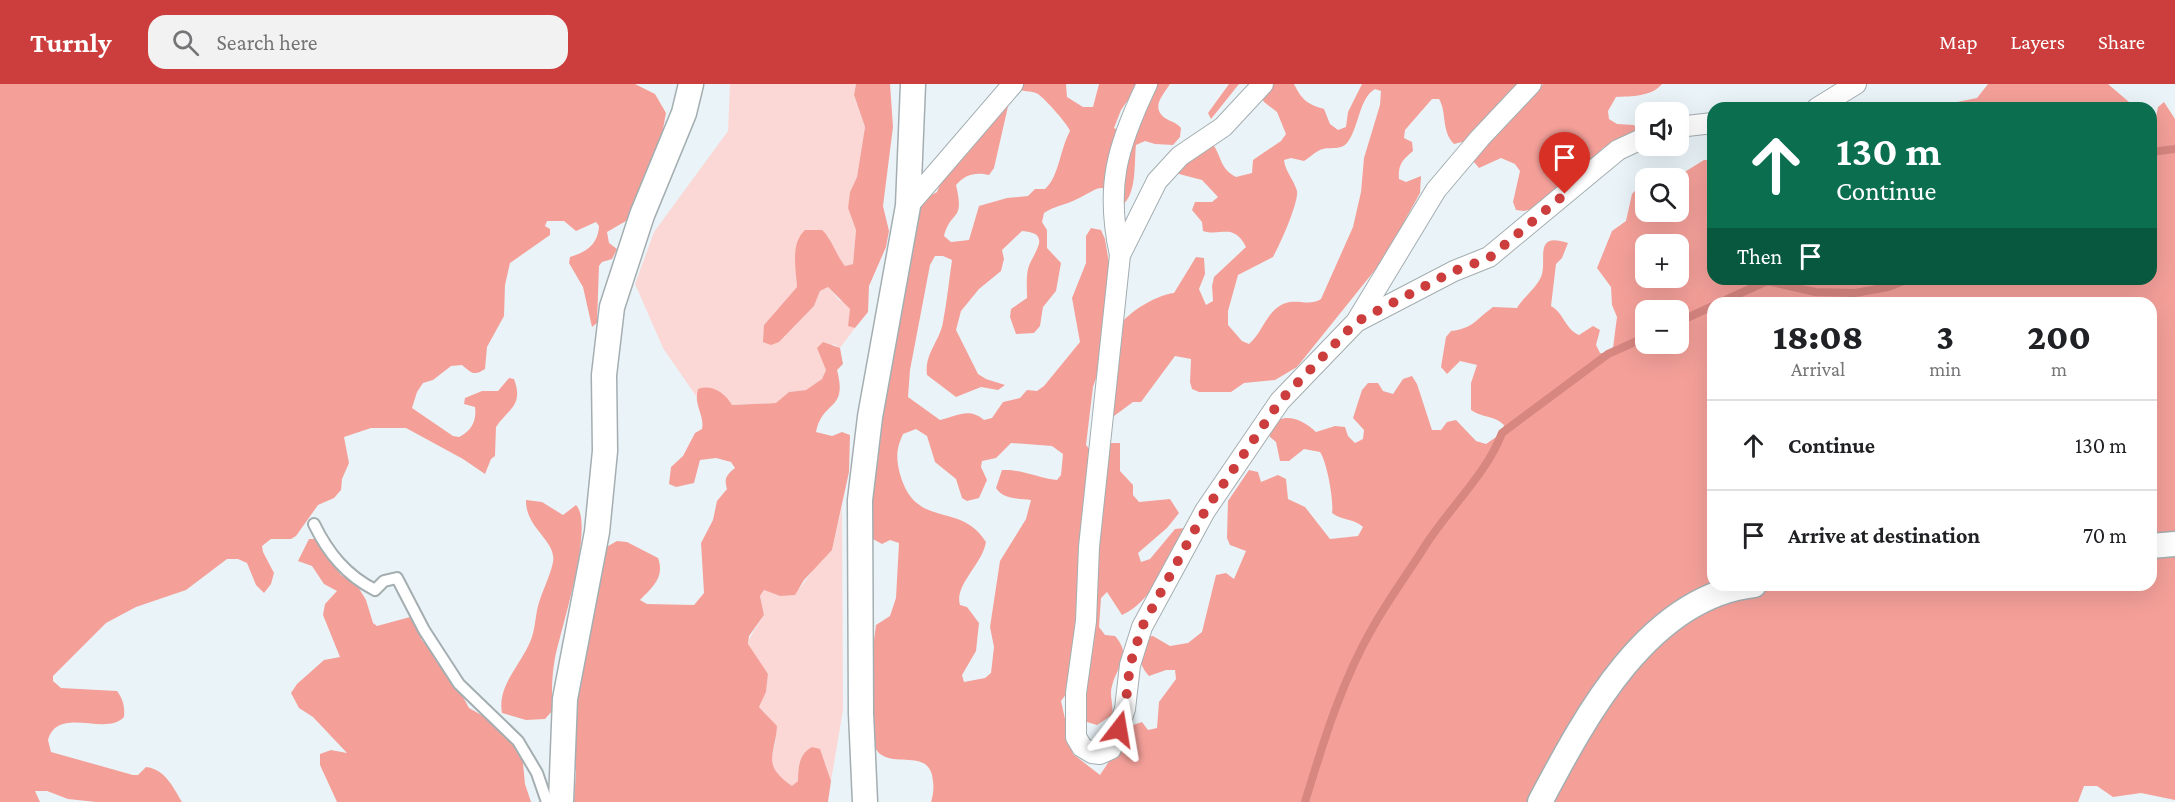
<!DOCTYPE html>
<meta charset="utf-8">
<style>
body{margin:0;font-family:"Crimson Pro",serif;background:#f2f2f2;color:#202124;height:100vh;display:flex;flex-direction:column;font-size:22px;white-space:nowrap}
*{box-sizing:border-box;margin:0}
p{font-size:20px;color:#757577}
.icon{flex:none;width:33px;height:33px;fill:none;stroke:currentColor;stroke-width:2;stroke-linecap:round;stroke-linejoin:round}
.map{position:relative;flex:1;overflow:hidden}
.panel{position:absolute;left:1707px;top:213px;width:450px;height:294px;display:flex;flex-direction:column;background:#fff;border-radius:18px;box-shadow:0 6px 24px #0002}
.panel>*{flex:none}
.hud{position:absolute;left:1707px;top:18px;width:450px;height:183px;border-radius:18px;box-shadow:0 6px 24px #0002;background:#0b6e4f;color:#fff;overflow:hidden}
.controls{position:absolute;left:1635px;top:18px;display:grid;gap:12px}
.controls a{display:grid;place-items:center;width:54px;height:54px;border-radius:12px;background:#fff;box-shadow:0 6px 24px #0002;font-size:30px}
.pin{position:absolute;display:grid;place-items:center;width:51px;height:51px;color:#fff;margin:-62px -26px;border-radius:50% 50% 50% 0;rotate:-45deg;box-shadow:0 0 6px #0007}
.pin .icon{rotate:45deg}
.me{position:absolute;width:66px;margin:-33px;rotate:14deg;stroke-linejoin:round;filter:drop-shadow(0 0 4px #0008)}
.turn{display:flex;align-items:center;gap:21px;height:126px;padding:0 30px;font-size:27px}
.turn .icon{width:78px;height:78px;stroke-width:2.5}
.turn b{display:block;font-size:42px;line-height:51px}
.then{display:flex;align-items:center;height:57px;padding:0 30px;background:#0003;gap:12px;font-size:22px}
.eta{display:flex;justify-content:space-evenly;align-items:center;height:102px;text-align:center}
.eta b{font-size:36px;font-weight:800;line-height:42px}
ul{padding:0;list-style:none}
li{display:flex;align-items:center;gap:18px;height:90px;padding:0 30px;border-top:2px solid #e0e0e0}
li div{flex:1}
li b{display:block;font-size:22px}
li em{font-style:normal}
header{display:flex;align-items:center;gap:36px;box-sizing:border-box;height:84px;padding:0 30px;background:#cc3d3d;color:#fff}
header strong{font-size:28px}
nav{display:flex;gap:33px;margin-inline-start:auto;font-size:21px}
.search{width:420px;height:54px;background:#f2f2f2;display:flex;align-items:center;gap:15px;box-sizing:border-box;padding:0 21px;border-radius:18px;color:#757577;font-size:22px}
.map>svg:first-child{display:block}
.green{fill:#fbd8d5}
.forest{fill:#f4a099;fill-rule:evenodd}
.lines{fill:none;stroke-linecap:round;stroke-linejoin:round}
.stream{stroke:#d78680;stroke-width:8}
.service-casing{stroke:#a4aeb1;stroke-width:14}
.minor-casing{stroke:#a4aeb1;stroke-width:22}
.tertiary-casing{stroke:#a4aeb1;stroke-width:27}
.service{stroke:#fff;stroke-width:10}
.minor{stroke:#fff;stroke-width:20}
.tertiary{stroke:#fff;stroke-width:24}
.route{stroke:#cc3d3d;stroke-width:10;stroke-dasharray:0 18}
</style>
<header>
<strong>Turnly</strong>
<div class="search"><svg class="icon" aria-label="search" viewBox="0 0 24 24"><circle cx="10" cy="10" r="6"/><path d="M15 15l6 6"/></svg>Search here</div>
<nav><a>Map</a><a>Layers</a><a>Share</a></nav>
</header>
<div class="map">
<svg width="2175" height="718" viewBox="0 0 2175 718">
<rect width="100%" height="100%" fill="#eaf4f8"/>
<!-- green -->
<path class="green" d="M730,0H856L854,12L865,43L857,93L850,108L848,124L856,146L853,180L845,182L834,168L828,152L795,168L797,203L764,241L779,258L814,222L820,207L828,203L839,216L847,219L851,225L848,241L855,244L840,264L833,260L825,278L826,286L822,295L806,306L789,308L777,319L732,321L698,305L696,312L663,264L635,200L654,148L728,47Z
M842,423L843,626L831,697L820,666L812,663C799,670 798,683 798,697L792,703C784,697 775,692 772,683C769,674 774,668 775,660C778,644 770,633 759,623L766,608L768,590C742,557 743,565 764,531L760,512L764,506L780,512L800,504L819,478L832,466Z"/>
<!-- forest -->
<path class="forest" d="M0,0H635L655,10L666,29L661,56L648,82L629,132L626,137L607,148L609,159L617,165L612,175L602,178L599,182L597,239L592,243L583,203L569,179L570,173C586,168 598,161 599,142L596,138L576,147L564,137H547L545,142L550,145V151L510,179L505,201L504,232L487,263L485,285C473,293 471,288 462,281L451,282L433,296L423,299L417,308L412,324L453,352L459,353C471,347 477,337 475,323L464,320L465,314L482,307H498L509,294L514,295C524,322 508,325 496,343L495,372L491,375L485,390L463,375L406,344H371L344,353L349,379L342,395L341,406L334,414L318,421L296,452L291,455H271L262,462L263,468L274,489L271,500L264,509L256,501L247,479L238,475H227L186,506L136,523L106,539L53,592V597L61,604L117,607C123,615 125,622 124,633C106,653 58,621 48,656L51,668L133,691H138L146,683C165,685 173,703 182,718H96L68,715L47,707H35L40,718H0Z
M856,0H890L893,43L883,122L889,147L886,163L869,202L868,228L855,244L848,242L850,225L828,203L820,207L814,222L779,258L771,261L763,258L764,241L797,203C796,184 790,160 805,146H822C832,155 836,171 845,182L853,180L856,146L848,124L850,108L857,93L865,43L854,11Z
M1012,0H1066L1067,13L1083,23H1093L1099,0H1139L1121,26L1114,44L1122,48L1152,0H1170C1164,10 1150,23 1165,34C1171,38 1176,38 1181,44L1180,53L1173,61L1155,60L1145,57L1136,61C1134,80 1137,112 1121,122C1101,94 1101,104 1075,116C1065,121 1054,122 1044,129L1042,138L1047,146V164L1061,179L1056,207L1043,223L1040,242L1034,249L1016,250L1010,233L1011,225L1027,214C1027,205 1026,194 1028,185C1031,171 1055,149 1022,147L1002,166L1004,175L1001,187L979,205L961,227L956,246L978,290L986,295L1005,301L998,306L981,303L956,313L927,291C924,270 940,257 943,238C947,217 949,196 952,176L943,172H935L930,181L910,286L908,313L940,336C957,332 969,323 984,336L992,334L1003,318L1020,314L1027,306L1037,307L1044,302L1080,258L1072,214L1086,179V152L1091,144L1101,146L1105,155L1110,185L1104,271L1093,303L1086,361L1092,368L1109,359H1120V387L1133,401V411L1139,418L1170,415L1179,429L1167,444L1138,469L1141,478L1150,475L1175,445L1185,444C1169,473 1154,517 1122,531L1107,508L1101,514L1099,543L1105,551L1115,552C1133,573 1117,581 1112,602C1109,611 1114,622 1112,631L1097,641L1087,638L1085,603L1072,602L1061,617L1073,670L1100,691L1133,641L1142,638L1148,646L1157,644L1159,618L1176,595L1175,586H1166L1149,592C1137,579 1139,568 1144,553L1153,552L1170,562L1188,559L1202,548L1216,491L1226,489L1234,495L1246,467L1230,461L1227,454L1228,417L1249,386L1258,388L1261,398L1278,391L1286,395L1288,415L1305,423L1330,455L1358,452L1363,443C1354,434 1342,437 1332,429C1334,417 1327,378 1320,368L1304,365L1289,377H1280L1276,358L1270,353L1267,344C1283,327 1301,334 1316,348L1335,342L1345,343L1348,352L1355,359L1363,355L1364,346L1353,334L1362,306L1368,299H1378L1383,307L1393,310L1403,295L1412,292L1417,300L1432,346H1441L1447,338L1456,336L1476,357L1486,360L1502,349L1504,341C1494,331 1482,334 1471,326V299L1477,281L1460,277L1447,290L1441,283L1446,253L1451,247C1474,244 1475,236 1493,223L1517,224C1523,214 1536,204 1541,193C1548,177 1532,147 1568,159L1562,174L1556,180L1551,222C1564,229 1565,245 1579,251L1593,242L1600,246L1596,261L1600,269L1608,270L1613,264L1617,233L1612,221L1611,203L1597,184L1612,147L1626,137L1632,110L1645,96L1646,128H1678V94H1647L1650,92L1683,89L1704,76H1713V195H2151V39L2155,38L2158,23L2164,18L2175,35V716L2141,709L2113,713L2097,702H2084L2078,718H931C934,708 934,701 932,691C926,667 896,682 880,670C860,653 873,566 876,541L890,532L896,514L899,459L890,456L882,460L871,454L872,401L878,378L883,292L917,129L928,113L937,108L948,80L1009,18L994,84L989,91C975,88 966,90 956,101C965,139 951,125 944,152L951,158L969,156L979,122L1007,114L1028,112L1035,105H1045C1059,93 1060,65 1070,47C1067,39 1045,15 1038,10C1029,5 1018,10 1012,0ZM1646,160H1678V194H1646ZM1713,219H2151V501H1713ZM1646,226H1678V260H1646ZM916,345L927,352L935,378L956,395L962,414L967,417L979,414L987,396L981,383L982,377L996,374L1011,359L1052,362L1063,370L1061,391L1057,396C1037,394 1022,385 1002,386L996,404C1004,416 1018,414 1031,416L1026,435L1000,477L990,543L994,563L991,589L985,594L964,598L962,591L976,567L979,539L967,523L960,521C954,501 982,481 986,458C960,416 916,447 900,390C896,375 896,365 903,350Z
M1229,0H1239L1211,35L1208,29Z
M1271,0H1294C1302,16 1307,20 1324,25L1330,40L1338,46L1346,43L1348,28L1362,0H1519L1506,13L1533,11L1543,0H1662C1651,13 1632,12 1616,13L1608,27L1609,35L1617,40L1634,41L1639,48L1603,64L1589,85L1562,99L1547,119L1540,123L1524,127L1516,126L1513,118L1520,87L1515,80L1501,74L1479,84L1474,78V62L1470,56L1454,60C1441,47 1447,28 1439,15H1432L1405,46L1404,54L1412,58L1413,67C1402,76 1398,81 1399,95L1406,98L1421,92L1420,109L1383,176L1297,283L1275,296L1244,299L1231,308H1199L1192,305L1190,298L1191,275L1175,272L1141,318H1133L1114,332C1109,317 1110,263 1116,248C1123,230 1156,211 1174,209L1196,173L1204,174L1205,190L1199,205L1206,221L1213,217L1212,202L1214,193L1246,163C1233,138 1221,153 1203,147L1202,138L1192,126L1195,118H1212L1218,113L1202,96L1179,90L1177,82L1212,59C1222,72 1219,84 1236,93L1252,89L1253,76L1281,57L1286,50L1277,28L1264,18L1260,11ZM1375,5L1381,7L1380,21L1364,74L1361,108L1353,143L1321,215C1309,223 1296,214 1283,220C1266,228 1263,248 1249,260L1242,257L1228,241V227L1238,191L1273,173C1280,161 1299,118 1297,107C1294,96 1285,87 1284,76L1291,74L1304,77C1309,74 1315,68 1320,66C1329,62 1340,67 1347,59C1359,44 1359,14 1375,5Z
M1988,0H2108L2129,18L2130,24H1946L1952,19L1977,14Z
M823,258L840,264L843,280L837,286C848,328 823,315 816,348L832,352L842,348L850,351L849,388L832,466L804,496L795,511L780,512L764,506L760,512L764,531L749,552L748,560L768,590L766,608L759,623L777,642C775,673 761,680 792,702L798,697C798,683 799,670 812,663L820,665L831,697L828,718H574L576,688L571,664L570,615L604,480L603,465L617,457L627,458L658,474C665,493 653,503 640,516L647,520L694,521L704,509L701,459L713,436L717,417L727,405C724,395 726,391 735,384L731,378L716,374L700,376L694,399L676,403L669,400L671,383L683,372L695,349L702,345C705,332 693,320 698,305C712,300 725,309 732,321L776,319L789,308L806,306L822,295L826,286L817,264Z
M526,416L542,418L563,431L576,421C595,441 561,545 555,574C552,591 551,609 553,626L545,635L526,636L502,629C497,602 520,582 530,558C535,547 535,534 538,522C542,507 550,493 553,478C557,457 525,444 526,416Z
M309,455H315L341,491L357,501L366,516L373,539L377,542L410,533L416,534L421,543V555L449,587L469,624L499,641L504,651L522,669L525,700L531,718H337L320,681V670L331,666L347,669L313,633L299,624L291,609L297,600L324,576L340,573L323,531L325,520L337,507L324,500L312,482L298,477Z"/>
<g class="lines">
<!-- stream -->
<path class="stream" d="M2151,68L2175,65
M1719,219L1767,197L1815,208L1855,209L1888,203L1909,195
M1678,238L1713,222
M1305,718C1323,659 1342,596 1373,543C1389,515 1408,489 1425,462C1449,424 1486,391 1502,349L1608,270L1646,253"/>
<defs>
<path id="service" d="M314,440C328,469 346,491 375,506L384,497L397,494L424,546L459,600L518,657L537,689L547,718"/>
<path id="minor" d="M1263,0L1223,43L1180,72L1157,97L1120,171L1089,463L1086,537L1076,609V653L1082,663L1092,669L1100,670L1111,665L1125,625L1130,581L1142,543L1205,427L1280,317L1356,238L1436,106L1480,54L1531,0
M1817,24L1856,0
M1678,43L1713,39
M908,122L1013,0
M1120,171C1105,102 1117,63 1147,0
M1358,237L1454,187L1489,173L1618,66L1646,53"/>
<path id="tertiary" d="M2151,462L2175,460
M561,718L565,615L597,448L605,367L604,291L612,223L642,131L684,29L691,0
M865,718L861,629L860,416L870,333L908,122L913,0
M1540,718C1585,633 1648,513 1754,501"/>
</defs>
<!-- service casing -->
<use href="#service" class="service-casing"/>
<!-- minor casing -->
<use href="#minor" class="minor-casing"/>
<!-- tertiary casing -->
<use href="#tertiary" class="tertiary-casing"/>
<!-- service -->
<use href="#service" class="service"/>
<!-- minor -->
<use href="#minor" class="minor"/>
<!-- tertiary -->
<use href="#tertiary" class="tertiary"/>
</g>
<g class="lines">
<!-- route -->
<path class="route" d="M1119,645L1125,625L1130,581L1142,543L1205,427L1280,317L1356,238L1454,187L1489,174L1565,110"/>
</g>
</svg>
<div class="controls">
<a><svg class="icon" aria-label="sound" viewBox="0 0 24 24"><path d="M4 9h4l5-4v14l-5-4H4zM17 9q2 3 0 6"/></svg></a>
<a><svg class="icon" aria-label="search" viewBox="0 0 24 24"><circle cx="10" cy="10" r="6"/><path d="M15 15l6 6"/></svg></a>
<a>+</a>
<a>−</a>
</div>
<div class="pin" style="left:1565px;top:110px;background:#d93025"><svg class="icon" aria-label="arrive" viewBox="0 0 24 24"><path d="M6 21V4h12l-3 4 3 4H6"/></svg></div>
<svg class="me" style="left:1119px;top:645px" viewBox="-20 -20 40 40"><path d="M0-17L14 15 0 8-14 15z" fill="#cc3d3d" stroke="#fff" stroke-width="4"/></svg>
<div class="hud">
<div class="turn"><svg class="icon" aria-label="ahead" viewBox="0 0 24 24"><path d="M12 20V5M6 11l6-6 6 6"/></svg><div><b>130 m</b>Continue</div></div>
<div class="then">Then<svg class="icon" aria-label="arrive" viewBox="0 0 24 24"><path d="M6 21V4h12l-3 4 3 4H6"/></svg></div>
</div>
<section class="panel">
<div class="eta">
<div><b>18:08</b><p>Arrival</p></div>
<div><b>3</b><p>min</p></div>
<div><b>200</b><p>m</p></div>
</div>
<ul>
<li><svg class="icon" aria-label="ahead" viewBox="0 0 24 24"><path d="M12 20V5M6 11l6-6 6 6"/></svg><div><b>Continue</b></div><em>130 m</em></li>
<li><svg class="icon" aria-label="arrive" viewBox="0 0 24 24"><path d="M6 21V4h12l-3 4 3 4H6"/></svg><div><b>Arrive at destination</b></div><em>70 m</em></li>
</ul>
</section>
</div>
